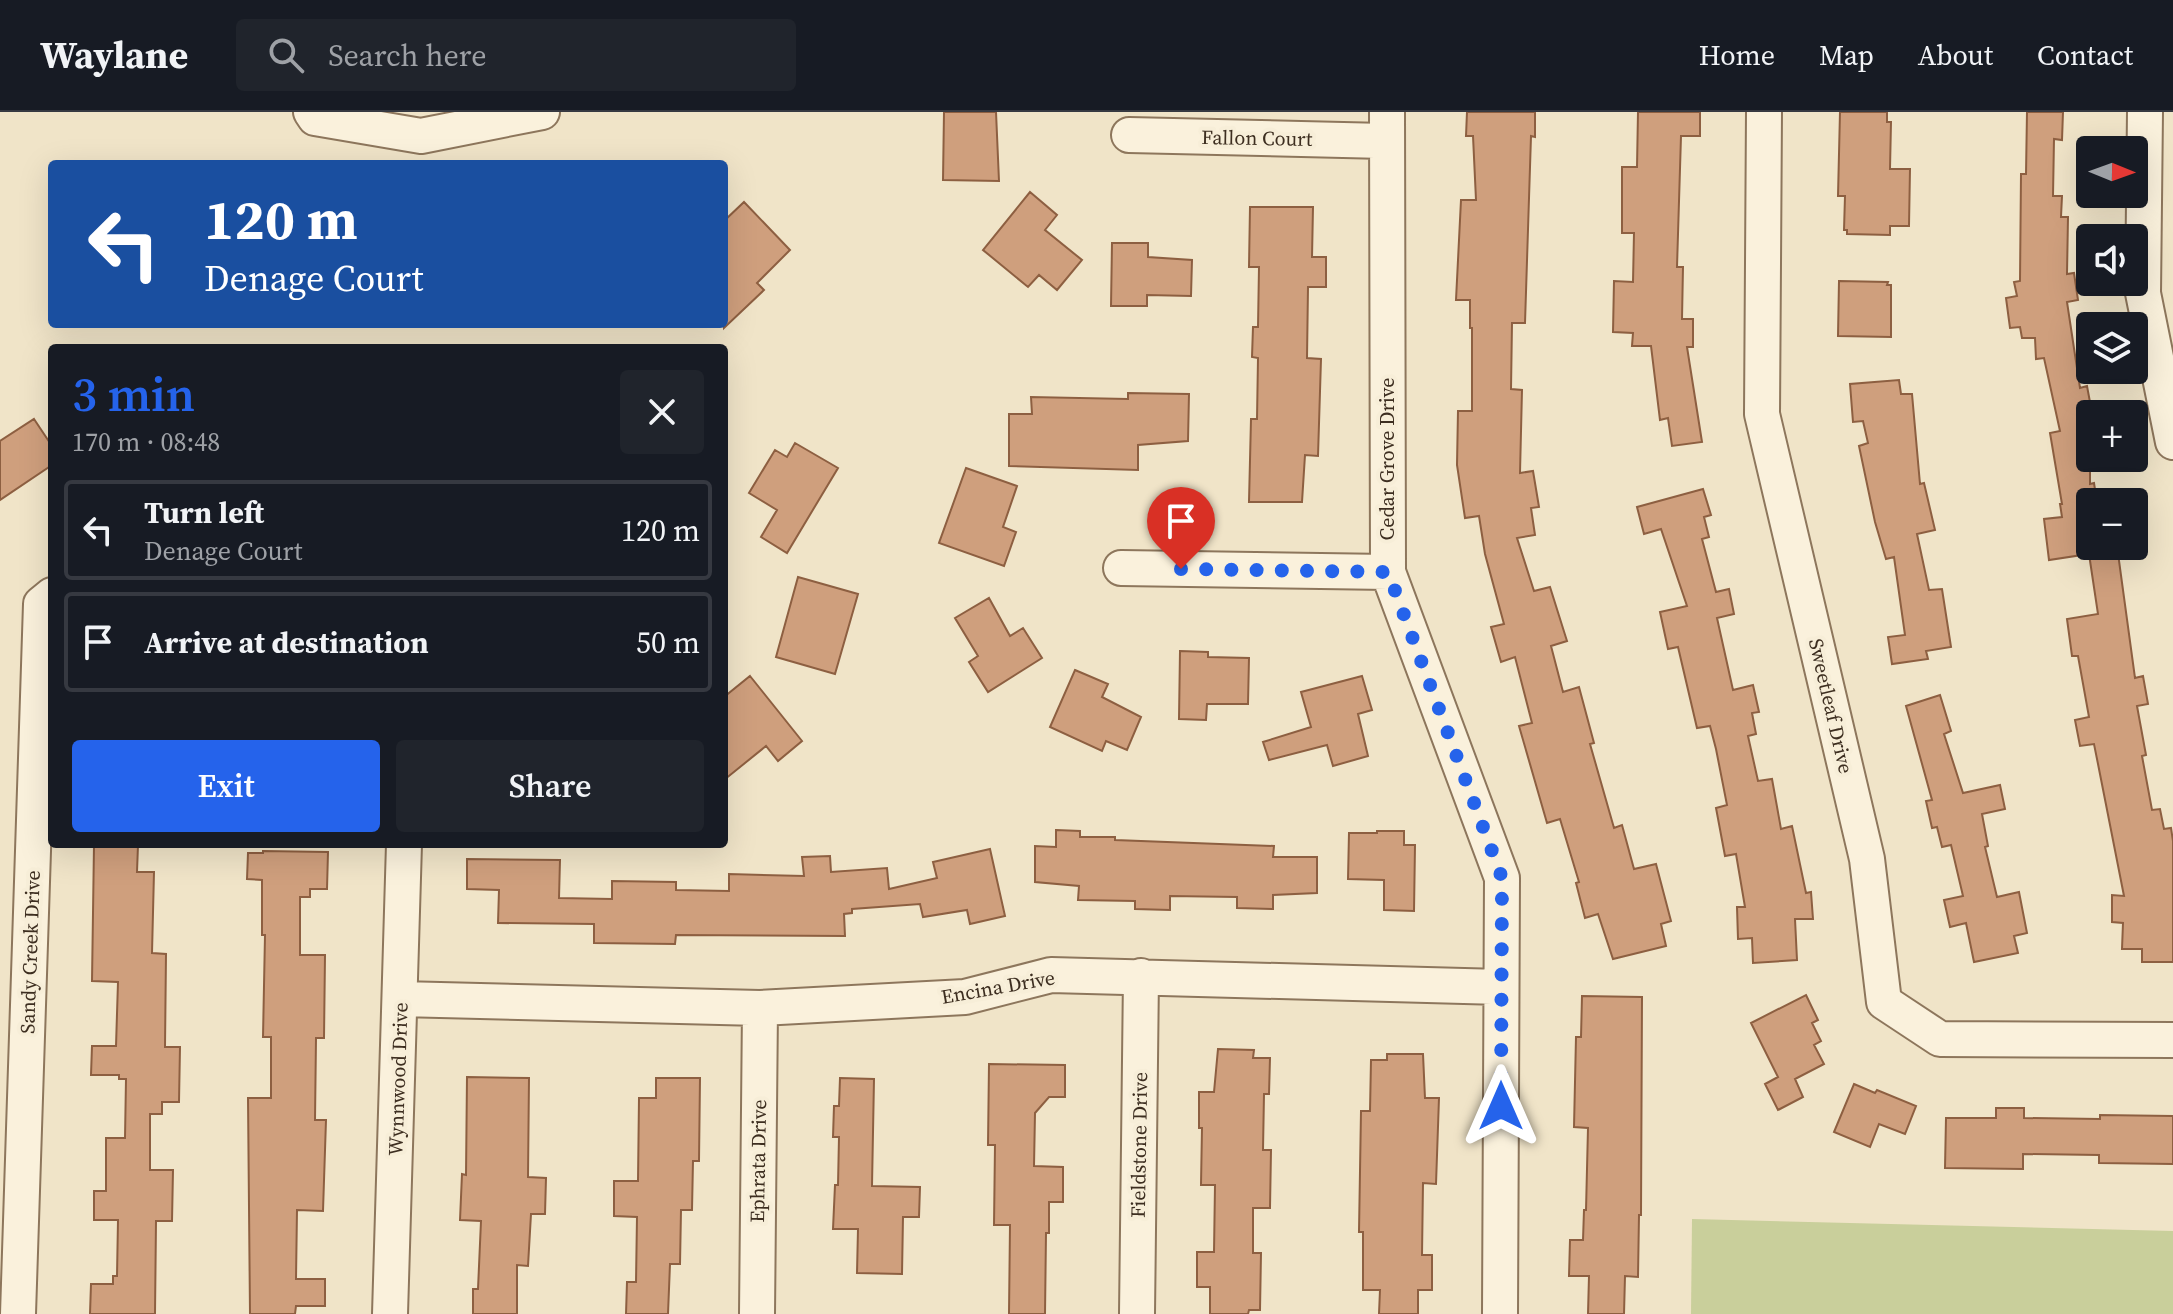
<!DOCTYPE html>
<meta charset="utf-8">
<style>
body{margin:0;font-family:"Source Serif 4",serif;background:#20242c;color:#f1f3f6;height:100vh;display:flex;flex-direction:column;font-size:30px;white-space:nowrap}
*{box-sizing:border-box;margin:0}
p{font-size:26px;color:#9ea1a6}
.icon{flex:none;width:44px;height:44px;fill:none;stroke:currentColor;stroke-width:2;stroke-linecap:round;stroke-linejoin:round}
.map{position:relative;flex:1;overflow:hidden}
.details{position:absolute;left:48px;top:232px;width:680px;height:504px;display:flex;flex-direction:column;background:#171b24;border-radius:8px;box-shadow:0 8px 32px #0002}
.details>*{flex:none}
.banner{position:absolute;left:48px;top:48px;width:680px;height:168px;border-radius:8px;box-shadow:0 8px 32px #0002;background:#1a4fa0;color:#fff;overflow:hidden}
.needle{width:52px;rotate:91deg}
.tools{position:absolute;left:2076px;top:24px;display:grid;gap:16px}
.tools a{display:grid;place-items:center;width:72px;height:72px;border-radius:8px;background:#171b24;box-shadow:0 8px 32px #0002;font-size:40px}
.pin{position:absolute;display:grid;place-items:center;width:68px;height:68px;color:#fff;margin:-82px -34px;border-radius:50% 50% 50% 0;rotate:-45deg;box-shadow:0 0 8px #0007}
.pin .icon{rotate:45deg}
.me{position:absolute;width:88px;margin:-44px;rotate:0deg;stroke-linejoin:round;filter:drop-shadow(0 0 6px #0008)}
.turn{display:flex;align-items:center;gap:28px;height:168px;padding:0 24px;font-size:36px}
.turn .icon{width:104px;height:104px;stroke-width:2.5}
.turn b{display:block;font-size:56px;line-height:68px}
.round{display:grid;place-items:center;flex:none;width:84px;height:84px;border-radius:8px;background:#20242c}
.summary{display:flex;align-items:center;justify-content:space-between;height:136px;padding:0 24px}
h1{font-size:48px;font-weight:600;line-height:60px;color:#2563eb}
.cta{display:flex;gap:16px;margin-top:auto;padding:16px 24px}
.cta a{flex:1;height:92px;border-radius:8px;background:#2563eb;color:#fff;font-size:32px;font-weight:600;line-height:92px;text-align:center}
.cta a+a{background:#20242c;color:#f1f3f6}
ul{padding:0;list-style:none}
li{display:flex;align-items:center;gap:24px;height:100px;margin:0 16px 12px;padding:0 8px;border:4px solid #363941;border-radius:8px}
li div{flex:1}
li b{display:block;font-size:30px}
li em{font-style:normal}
header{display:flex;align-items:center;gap:48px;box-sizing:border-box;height:112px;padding:0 40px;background:#171b24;border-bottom:2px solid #363941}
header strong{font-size:38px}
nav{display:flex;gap:44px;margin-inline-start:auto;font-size:28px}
.search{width:560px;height:72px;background:#20242c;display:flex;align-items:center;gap:20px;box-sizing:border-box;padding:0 28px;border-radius:8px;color:#9ea1a6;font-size:30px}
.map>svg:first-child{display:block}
.green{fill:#c9cf9b}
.building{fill:#cf9f7d;stroke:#8d5f41;stroke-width:2}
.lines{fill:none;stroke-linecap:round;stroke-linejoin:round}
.minor-casing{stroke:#8d765c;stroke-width:38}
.minor{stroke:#faf1dc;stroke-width:34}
.route{stroke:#2563eb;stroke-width:14;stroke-dasharray:0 25.2}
.labels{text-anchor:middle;stroke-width:8;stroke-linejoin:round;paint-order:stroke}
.street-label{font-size:20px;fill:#3d2e20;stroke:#f7eed8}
</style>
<header>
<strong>Waylane</strong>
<div class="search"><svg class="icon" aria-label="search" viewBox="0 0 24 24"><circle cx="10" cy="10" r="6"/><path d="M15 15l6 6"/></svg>Search here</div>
<nav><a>Home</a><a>Map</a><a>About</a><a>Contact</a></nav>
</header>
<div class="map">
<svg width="2173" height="1202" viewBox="0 0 2173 1202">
<rect width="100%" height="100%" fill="#f0e4c8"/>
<!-- green -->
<path class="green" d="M1692,1107L2173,1119V1202H1691Z"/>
<!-- building -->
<path class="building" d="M944,0H996L999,69L943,68Z
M1467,0H1535V25L1531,24L1525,211H1512L1511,277L1522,278L1520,361L1533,359L1539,395L1531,396L1535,423L1517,426L1534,479L1550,475L1567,529L1551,534L1563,580L1579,575L1594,631L1590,632L1614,716L1622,713L1634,757L1656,752L1671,809L1661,812L1666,834L1613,847L1598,802L1585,806L1576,771L1579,770L1560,707L1547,711L1519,614L1532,611L1515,545L1501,550L1491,515L1504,512L1485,442L1479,404L1465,406L1457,353L1458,299H1472V216H1470V188H1456L1461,88H1476L1473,24H1466Z
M1638,0H1700V24H1681L1677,155H1683L1682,207H1693V235H1687L1702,330L1672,334L1668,306L1660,308L1651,234H1632L1633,221L1613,220L1614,169L1633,170L1634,121H1622V55H1637Z
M1840,0H1887V10H1891L1890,57H1910L1909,114H1890V123L1847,122V118H1844L1845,84H1838Z
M2027,0H2063L2062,28L2054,27L2053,84H2062L2061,105H2068L2067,162L2074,161L2078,188L2067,190L2080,276L2087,274L2090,290V372L2094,371L2097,390H2090V434H2117L2135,566L2143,564L2148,592L2137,594L2146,643L2142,644L2152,698L2160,697L2164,717L2171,716L2173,729V850H2142V837H2122L2123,811L2112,810V783L2124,784L2098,652L2094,632L2080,634L2075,608L2089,605L2078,544H2072L2067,507L2098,502L2089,442L2049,448L2044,407L2062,405L2060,392H2062L2050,321L2060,319L2044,246L2036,247L2035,226H2022L2020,215L2010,216L2006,186L2017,184L2014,170L2020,169L2021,62H2026Z
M1030,80L1057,103L1045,118L1082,148L1057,178L1039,163L1028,175L983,138Z
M744,90L790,138L757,171L764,178L724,216V109Z
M1250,95H1313L1312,145H1326V175H1308L1307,246L1321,247L1318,344L1305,343L1302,390H1249L1251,307H1257L1258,246L1252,245L1253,215H1258L1259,155H1249Z
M1112,131H1148V145L1192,148L1191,184L1147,183V194H1111Z
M1839,169L1888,170L1887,173H1891V225L1838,224Z
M1899,268L1901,282H1912L1920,372L1924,371L1935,418L1917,422L1929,478L1942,477L1951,535L1926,539L1928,547L1892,552L1888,525L1905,523L1894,445L1886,447L1875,410L1859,334L1868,331L1863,309L1853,310L1850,272Z
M1128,281L1189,282L1188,329L1138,333V358L1009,354V302H1032L1031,285L1128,287Z
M34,307L52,334V353L0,388V329Z
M795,331L838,356L787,441L761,425L777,398L749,381L775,338L787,345Z
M966,356L1017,374L1003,415L1016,420L1004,454L939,431Z
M1703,377L1711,403L1704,405L1709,425L1702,427L1716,480L1729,477L1734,502L1717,506L1733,578L1753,573L1759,600L1752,601L1756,622L1748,624L1758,669L1772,667L1781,717L1792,714L1806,781L1811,780L1813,807H1795L1797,848L1753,851L1752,826L1738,827L1737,795H1745L1736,742L1725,744L1716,696L1727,693L1716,637L1710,614L1697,616L1678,535L1668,537L1660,500L1687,494L1661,417L1644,422L1637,395Z
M798,465L858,482L835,562L776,545Z
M989,486L1010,524L1023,516L1042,546L988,580L969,550L978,544L955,506Z
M1180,539L1208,540V545L1249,546L1248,592H1207L1206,608L1179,607Z
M1075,558L1108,572L1102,585L1141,605L1127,638L1106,629L1102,639L1050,615Z
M750,564L802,629L778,649L766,634L724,668V585Z
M1362,564L1372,598L1358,602L1368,644L1333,654L1327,633L1269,648L1263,630L1311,615L1301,580Z
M1940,583L1951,619L1944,622L1963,681L2000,673L2005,697L1982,702L1988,734L1985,735L1997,785L2019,780L2027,821L2014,824L2018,841L1974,850L1966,811L1950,815L1944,788L1963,784L1951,733L1942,735L1937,715L1932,716L1926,689L1932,688L1906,594Z
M1056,718L1080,719V725H1115V728L1274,734L1273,745H1317V781L1273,783V797L1237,796V785L1170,784V798L1135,797V789L1078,788L1079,774L1035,770V734L1056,735Z
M1377,719H1404V733H1415L1414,799L1384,798V768L1348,767L1349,721H1377Z
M94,733H138L137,760H154L152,841L166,842L165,935H180L179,990H162V1002H150V1058H173L172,1109H156L155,1202H90L91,1172H113V1164H117L118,1108H94V1079H106V1026H125L126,967H119V963H91L92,934H116L118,870L92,869Z
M990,737L1005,804L970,812L967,798L923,805L920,792L852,797V801L844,802L845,824L676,823L675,832L594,831V812L498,811L499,778L467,777V747L560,748L559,786L612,787V769L676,770V778L729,779V762L804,764L802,745L830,744L831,760L887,756L889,777L937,766L933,750Z
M263,739L328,740L327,777H310V785H300V843H325L324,926H316L315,1008H326L323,1099L297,1098L296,1167H325V1194H296L295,1202H250L248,986H271V925H263L265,823H262V768L247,767L248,741H263Z
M1806,883L1818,908L1812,911L1821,929L1814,933L1824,952L1795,967L1803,985L1778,998L1765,972L1778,965L1751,911Z
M1582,884L1642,885L1641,1103H1639L1638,1165L1625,1164L1624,1202H1588L1589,1164H1569L1570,1128H1583L1584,1098H1586L1588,1016L1574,1015L1576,925H1581Z
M1218,937L1254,938L1253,946H1270L1269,982H1264L1263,1038H1271L1270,1096H1253V1141H1261L1260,1198H1249L1248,1202H1210V1175H1197V1140H1214L1215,1073H1201L1202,1016H1199V980H1214Z
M1387,942H1423L1425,986H1439L1436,1072L1423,1071L1422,1143H1432V1178H1418V1202H1379L1380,1178H1363V1120H1359L1361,999H1370L1371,948H1387Z
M989,952L1065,953V985H1049L1035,1001L1034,1054L1063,1055V1090H1049V1121H1046L1045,1202H1009L1010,1113H994L995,1033H988Z
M467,965L529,966L528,1065L546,1066L545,1102H531L528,1154L517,1153V1202H473V1177H478L481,1109L460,1108L462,1062L466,1063Z
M656,966H700L699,1049H693L692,1098H681L680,1152H670L668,1202H626L627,1170H636L637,1105L614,1104V1069H638L639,986H656Z
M840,966L874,967L872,1074L920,1075L919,1105H903L902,1162L857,1161L858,1117H833L835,1073H838L839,1025H833L834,994H839Z
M1854,972L1875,981L1877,978L1916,994L1905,1022L1879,1012L1870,1035L1834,1020Z
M1996,996H2024V1006L2100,1007V1003L2173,1004V1052L2099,1051V1043L2023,1042V1057L1945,1056L1946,1006H1996Z"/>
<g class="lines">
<defs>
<path id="minor" d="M311,0L315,6L421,24L542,0
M1387,0L1388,460L1502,766L1500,1202
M1764,0L1762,302L1867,747L1884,890L1940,927L2173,928
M2145,0L2143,181L2173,330
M1129,23L1385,29
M1121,456L1388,460
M400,887L760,896L965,885L1051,863L1501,875
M18,1202L41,492L52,483
M390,1202L404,732
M757,1202L760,896
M1137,1202L1141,864"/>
</defs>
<!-- minor casing -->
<use href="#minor" class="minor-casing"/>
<!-- minor -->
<use href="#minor" class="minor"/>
</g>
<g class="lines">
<!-- route -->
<path class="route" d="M1181,457L1388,460L1502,766L1501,994"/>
</g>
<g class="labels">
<!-- street labels -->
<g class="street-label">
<text transform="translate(1257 26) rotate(1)" y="7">Fallon Court</text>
<text transform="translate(1387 347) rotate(-90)" y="7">Cedar Grove Drive</text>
<text transform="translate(1831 594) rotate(77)" y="7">Sweetleaf Drive</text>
<text transform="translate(30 840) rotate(-88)" y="7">Sandy Creek Drive</text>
<text transform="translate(998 875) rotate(-10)" y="7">Encina Drive</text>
<text transform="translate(398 967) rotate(-88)" y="7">Wynnwood Drive</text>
<text transform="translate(1139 1033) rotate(-89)" y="7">Fieldstone Drive</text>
<text transform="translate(758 1049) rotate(-89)" y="7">Ephrata Drive</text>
</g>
</g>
</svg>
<div class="tools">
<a><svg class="needle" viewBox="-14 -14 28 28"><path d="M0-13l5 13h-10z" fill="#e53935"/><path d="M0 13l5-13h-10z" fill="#9ea1a6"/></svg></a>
<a><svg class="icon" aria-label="sound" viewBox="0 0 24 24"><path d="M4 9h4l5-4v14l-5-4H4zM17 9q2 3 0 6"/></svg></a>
<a><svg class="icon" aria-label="layers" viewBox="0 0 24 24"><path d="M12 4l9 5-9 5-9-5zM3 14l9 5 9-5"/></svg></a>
<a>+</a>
<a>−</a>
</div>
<div class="pin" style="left:1181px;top:457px;background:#d93025"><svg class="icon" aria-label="arrive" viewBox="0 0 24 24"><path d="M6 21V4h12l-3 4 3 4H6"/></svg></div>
<svg class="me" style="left:1501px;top:994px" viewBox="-20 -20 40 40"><path d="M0-17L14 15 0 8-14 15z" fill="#2563eb" stroke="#fff" stroke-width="4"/></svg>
<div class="banner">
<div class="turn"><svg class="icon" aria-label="left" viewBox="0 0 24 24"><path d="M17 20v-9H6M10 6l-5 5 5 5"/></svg><div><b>120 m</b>Denage Court</div></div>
</div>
<section class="details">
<div class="summary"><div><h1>3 min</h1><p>170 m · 08:48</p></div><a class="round"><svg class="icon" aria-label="close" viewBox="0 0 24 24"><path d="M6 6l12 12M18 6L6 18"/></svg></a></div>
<ul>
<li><svg class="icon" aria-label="left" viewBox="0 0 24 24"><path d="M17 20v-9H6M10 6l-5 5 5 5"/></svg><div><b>Turn left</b><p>Denage Court</p></div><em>120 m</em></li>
<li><svg class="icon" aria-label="arrive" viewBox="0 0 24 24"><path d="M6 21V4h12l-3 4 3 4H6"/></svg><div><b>Arrive at destination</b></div><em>50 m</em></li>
</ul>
<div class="cta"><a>Exit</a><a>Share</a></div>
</section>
</div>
